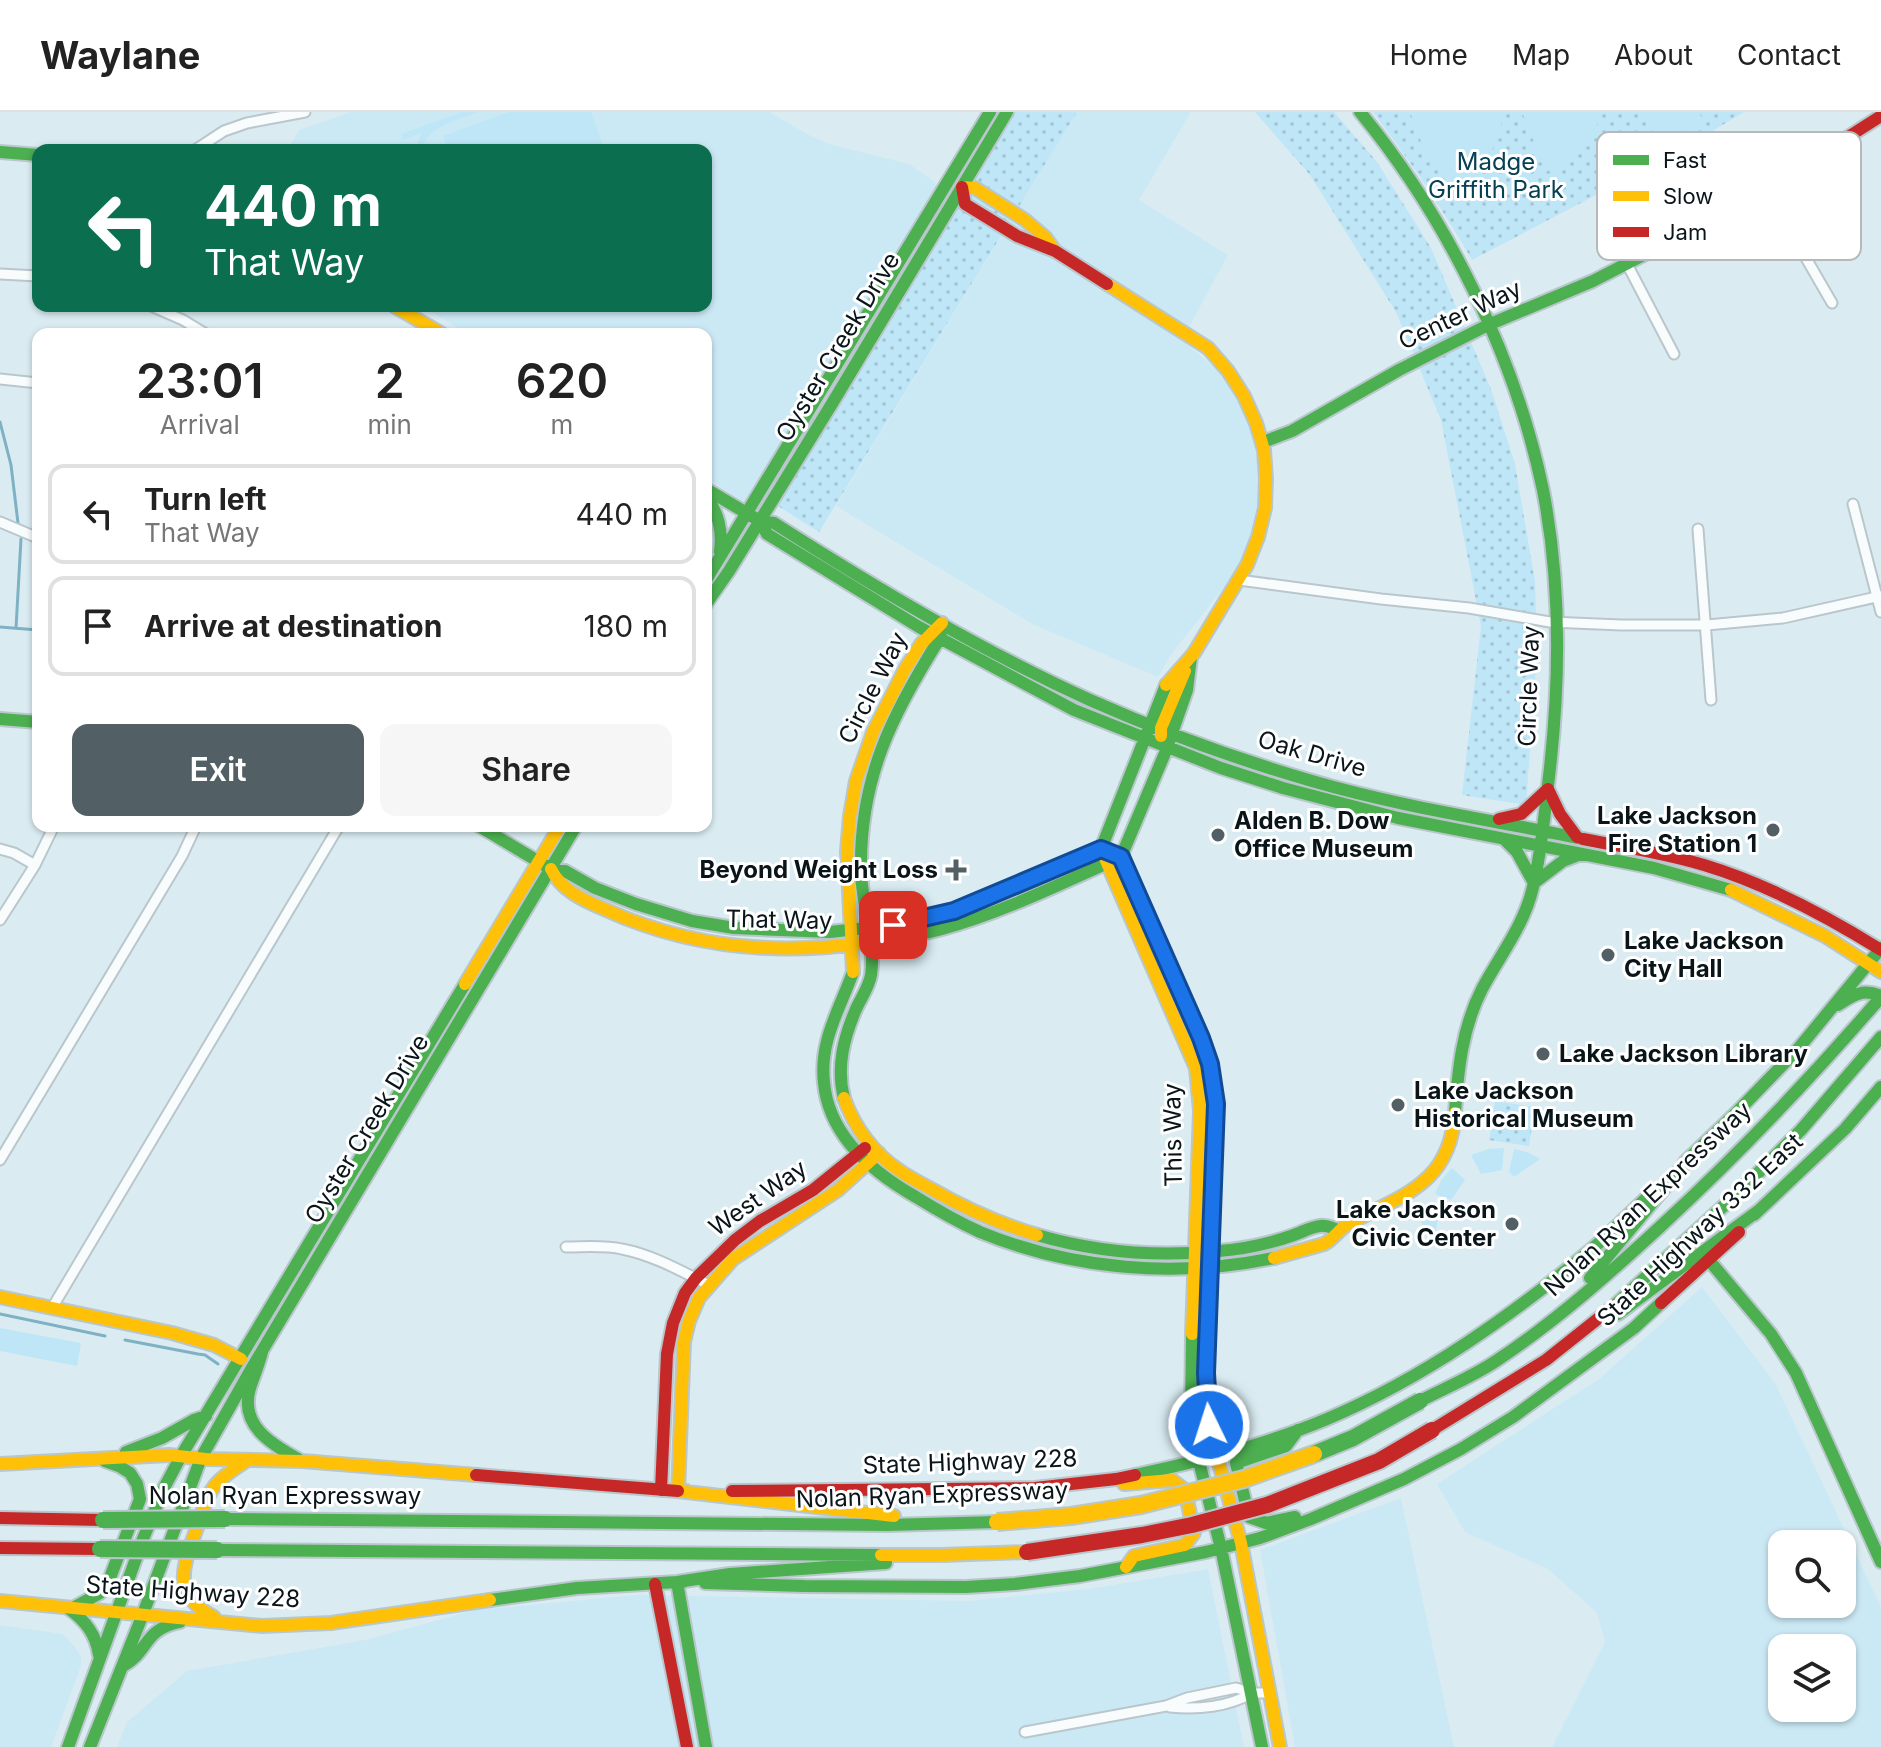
<!DOCTYPE html>
<style>
body{margin:0;font-family:Inter,sans-serif;background:#f6f6f6;color:#222;height:100vh;display:flex;flex-direction:column;font-size:30px;white-space:nowrap}
*{box-sizing:border-box;margin:0}
p{font-size:26px;color:#767676}
.icon{flex:none;width:44px;height:44px;fill:none;stroke:currentColor;stroke-width:2;stroke-linecap:round;stroke-linejoin:round}
.map{position:relative;flex:1;overflow:hidden}
.panel{position:absolute;left:32px;top:216px;width:680px;height:504px;display:flex;flex-direction:column;background:#fff;border-radius:16px;box-shadow:0 2px 6px #0004}
.panel>*{flex:none}
.hud{position:absolute;left:32px;top:32px;width:680px;height:168px;border-radius:16px;box-shadow:0 2px 6px #0004;background:#0b6e4f;color:#fff;overflow:hidden}
.tools{position:absolute;left:1768px;top:1418px;display:grid;gap:16px}
.tools a{display:grid;place-items:center;width:88px;height:88px;border-radius:16px;background:#fff;box-shadow:0 2px 6px #0004;font-size:40px}
.pin{position:absolute;display:grid;place-items:center;width:68px;height:68px;color:#fff;margin:-34px;border-radius:16px;box-shadow:0 4px 12px #0006}
.me{position:absolute;width:88px;margin:-44px;rotate:356deg;stroke-linejoin:round;filter:drop-shadow(0 0 6px #0008)}
.turn{display:flex;align-items:center;gap:28px;height:168px;padding:0 40px;font-size:36px}
.turn .icon{width:104px;height:104px;stroke-width:2.5}
.turn b{display:block;font-size:56px;line-height:68px}
.eta{display:flex;justify-content:space-evenly;align-items:center;height:136px;text-align:center}
.eta b{font-size:48px;font-weight:600;line-height:56px}
.primary-button{display:flex;gap:16px;margin-top:auto;padding:16px 40px}
.primary-button a{flex:1;height:92px;border-radius:16px;background:#526065;color:#fff;font-size:32px;font-weight:600;line-height:92px;text-align:center}
.primary-button a+a{background:#f6f6f6;color:#222}
ul{padding:0;list-style:none}
li{display:flex;align-items:center;gap:24px;height:100px;margin:0 16px 12px;padding:0 24px;border:4px solid #e0e0e0;border-radius:16px}
li div{flex:1}
li b{display:block;font-size:30px}
li em{font-style:normal}
header{display:flex;align-items:center;gap:48px;box-sizing:border-box;height:112px;padding:0 40px;background:#fff;border-bottom:2px solid #e0e0e0}
header strong{font-size:38px}
nav{display:flex;gap:44px;margin-inline-start:auto;font-size:28px}
.map>svg:first-child{display:block}
.built{fill:#cbe9f5;fill-rule:evenodd}
.grass{fill:url(#grass-dots)}
.garden{fill:#bee6f7}
.lines{fill:none;stroke-linecap:round;stroke-linejoin:round}
.stream{stroke:#7fb1c4;stroke-width:3}
.street-casing{stroke:#b9c7cc;stroke-width:13}
.fast-casing{stroke:#b9c7cc;stroke-width:16}
.slow-casing{stroke:#b9c7cc;stroke-width:16}
.jam-casing{stroke:#b9c7cc;stroke-width:16}
.street{stroke:#f9fcfd;stroke-width:9}
.fast{stroke:#4caf50;stroke-width:12}
.slow{stroke:#ffc107;stroke-width:12}
.jam{stroke:#c62828;stroke-width:12}
.fast-bridge-casing{stroke:#b9c7cc;stroke-width:20;stroke-linecap:butt}
.slow-bridge-casing{stroke:#b9c7cc;stroke-width:20;stroke-linecap:butt}
.jam-bridge-casing{stroke:#b9c7cc;stroke-width:20;stroke-linecap:butt}
.fast-bridge{stroke:#4caf50;stroke-width:16}
.slow-bridge{stroke:#ffc107;stroke-width:16}
.jam-bridge{stroke:#c62828;stroke-width:16}
.route-casing{stroke:#114b97;stroke-width:20}
.route{stroke:#1a73e8;stroke-width:14}
.poi-dot{fill:#526065;stroke:#fff;stroke-width:3}
.labels{text-anchor:middle;stroke-width:6;stroke-linejoin:round;paint-order:stroke}
.park-label{font-size:24px;fill:#064053;stroke:#fff}
.street-label{font-size:24px;fill:#091519;stroke:#fff}
.poi-label{font-size:24px;font-weight:bold;fill:#091519;stroke:#fff;text-anchor:start}
.key{fill:#fff;stroke:#b5b9ba;stroke-width:2}
.key-label{font-size:22px;fill:#091519}
</style>
<header>
<strong>Waylane</strong>
<nav><a>Home</a><a>Map</a><a>About</a><a>Contact</a></nav>
</header>
<div class="map">
<svg width="1881" height="1635" viewBox="0 0 1881 1635">
<defs>
<pattern id="grass-dots" width="8" height="8" patternUnits="userSpaceOnUse" patternTransform="scale(2)"><rect width="8" height="8" fill="#bee6f7"/><path d="M2 2h.1M6 6h.1" fill="none" stroke="#a2c4d3" stroke-width="1.8" stroke-linecap="round"/></pattern>
</defs>
<rect width="100%" height="100%" fill="#daecf2"/>
<!-- built -->
<path class="built" d="M351,0H769L809,23L829,32L909,52L935,70L937,77L746,391L706,366V222H468L422,194H706V38H288L299,18Z
M1077,0H1191L1139,88L1228,143L1182,228L1214,255L1239,284L1254,321L1261,379L1247,438L1221,479L1170,544L1158,565L1032,512L836,394Z
M1702,1175L1775,1271L1881,1495V1635H1552L1605,1530L1597,1501L1548,1457L1465,1420L1437,1372L1599,1267ZM1842,1432V1492H1782V1432ZM1842,1536V1596H1782V1536Z
M1401,1386L1454,1635H1295L1260,1438Z
M1208,1457L1244,1635H117L127,1610L187,1559L365,1528L475,1498L636,1483L969,1489L1088,1477Z
M0,1513L63,1522L75,1535L81,1545V1554L51,1635H0Z"/>
<!-- grass -->
<path class="grass" d="M1015,0H1077L819,420L778,394Z
M1255,0H1334L1377,50L1431,136L1491,277L1515,352L1535,470L1537,541L1526,693L1462,683L1481,514L1441,308L1396,200L1310,63Z
M1373,0H1744L1676,41L1472,148C1442,96 1409,48 1373,0Z
M1495,989L1535,995L1529,1034L1489,1028Z"/>
<!-- garden -->
<path class="garden" d="M462,0H478C455,9 431,13 420,38H414L422,21L403,28L401,22Z
M509,0H591L603,34L593,38H448L443,24Z
M1410,0H1503C1500,39 1482,57 1450,75L1425,40Z
M1522,0H1602C1590,36 1579,43 1546,60Z
M1650,0H1699L1703,8L1660,34C1653,23 1648,13 1650,0Z
M1504,1036L1502,1058L1481,1062L1471,1043L1488,1037Z
M1514,1037L1527,1040L1540,1047L1514,1065L1509,1060Z
M1452,1056L1465,1068L1451,1088L1435,1082L1442,1067Z
M1417,1091L1440,1095L1436,1118L1428,1123L1413,1094Z
M0,1216L81,1231L77,1254L0,1239Z"/>
<g class="lines">
<!-- stream -->
<path class="stream" d="M0,310L11,353L18,411
M0,515L38,518
M16,516L21,427
M0,1202L105,1224
M125,1228L198,1242L205,1243L218,1252"/>
<defs>
<path id="street" d="M195,38L224,19L247,11L305,0
M1766,77L1832,191
M1627,152L1674,242
M0,162L38,164
M151,194L183,208L206,222
M0,267L38,271
M1853,392L1881,500
M0,410L38,426
M1698,417L1711,588
M1239,468L1381,487L1469,496L1550,510L1621,513H1707L1783,506L1881,484
M0,737L14,741L35,753
M0,808L35,753L54,714
M0,1048L182,744L196,714
M566,1135C585,1135 604,1133 622,1137C653,1143 681,1159 709,1173
M52,1196L339,714
M1170,1595C1197,1598 1229,1595 1252,1581
M1025,1620L1166,1594L1187,1586L1236,1576L1252,1581H1269"/>
<path id="fast" d="M1360,0C1447,106 1515,244 1543,378C1562,475 1560,576 1548,673C1544,707 1541,742 1533,775C1524,814 1500,843 1482,877C1462,916 1458,958 1455,1001
M0,40L38,43
M1263,330L1292,319L1399,258L1488,213L1593,169L1698,115L1787,64
M706,377L760,409L774,411C876,476 980,538 1090,588C1162,620 1236,647 1312,669C1401,695 1492,708 1583,727
M706,383C718,401 723,418 720,440
M760,409L767,422L919,515L1074,598L1221,656L1283,676L1398,706L1654,756L1731,778
M706,468L990,0
M706,492L729,459L833,290L1007,0
M0,607L38,610
M479,714L551,757L565,759L595,776L636,792L692,809L734,816L830,820L893,813L954,799L1101,737
M1504,727L1517,740L1534,771L1563,749L1581,742
M1101,737L1166,573
M1101,737L1121,745L1201,926L1210,952L1216,992L1206,1261L1209,1313L1216,1340
M862,831C889,828 916,824 942,817C1004,800 1062,771 1121,745L1165,641L1187,578L1191,545
M853,860C840,897 819,929 824,971C829,1024 872,1060 916,1085C937,1098 958,1110 980,1120C1072,1158 1177,1166 1274,1146
M1838,893C1853,883 1863,876 1881,884
M844,986C836,955 844,925 856,897C861,886 869,875 871,863C876,829 862,794 861,760C859,667 892,602 940,526L941,519
M1685,1050L1737,1000L1798,937L1881,836
M1754,1103L1845,1017L1881,975
M1037,1123C1095,1140 1159,1145 1219,1139C1244,1137 1268,1132 1291,1124C1301,1121 1310,1115 1320,1114C1327,1113 1332,1116 1338,1118
M1708,1147L1771,1222L1796,1261L1881,1450
M1590,1166L1691,1044
M1614,1194L1738,1081L1801,1018L1881,925
M1618,1202L1758,1099
M1192,1222L1191,1307L1195,1334L1221,1436L1262,1635
M262,1240C259,1252 254,1264 250,1276C239,1313 271,1332 298,1347
M1420,1289C1445,1276 1472,1265 1496,1249C1555,1210 1609,1162 1661,1114C1739,1042 1812,965 1881,885
M126,1340L162,1326L194,1308L206,1304
M181,1344L465,872
M201,1346L253,1254L576,714
M1135,1363C1201,1349 1265,1333 1327,1307C1424,1266 1511,1204 1592,1137C1613,1119 1633,1098 1654,1079
M1295,1405L1266,1411L1249,1405L1236,1351L1286,1334L1298,1318
M225,1407L887,1413L997,1410
M217,1438L881,1443
M677,1470L730,1462L886,1451
M683,1470H677L706,1635
M705,1471L804,1474L966,1475L1015,1472L1080,1464L1206,1440L1260,1426L1311,1407L1404,1367L1461,1337L1513,1305L1634,1216L1661,1191
M490,1488L577,1476L677,1470
M68,1496C85,1508 96,1522 99,1543
M73,1496L100,1481L108,1471L140,1387L137,1372L130,1361L119,1354L105,1349
M123,1554C150,1539 142,1518 180,1510
M68,1635L143,1427L164,1376L181,1344
M90,1635L143,1502L201,1346"/>
<path id="slow" d="M962,75L975,76L1025,108L1045,125L1055,139
M1107,172L1208,236L1228,259L1244,284L1256,311L1264,338L1266,367L1265,396L1258,425L1247,453L1194,541L1166,573
M394,194L442,222
M1161,624V616L1185,559
M1101,737L1196,956L1200,999L1192,1222
M551,757C561,778 583,788 604,797C687,835 772,844 862,831
M1731,778L1825,824L1881,860
M853,860L847,739L850,704L856,669L873,620L905,557L921,532L942,511
M465,872L560,714
M844,986C854,1015 874,1042 900,1059C910,1066 922,1072 933,1078C966,1097 1000,1112 1037,1123
M1274,1146L1324,1132C1334,1127 1339,1117 1348,1112C1403,1083 1450,1072 1455,1001
M0,1185L172,1221L214,1233L241,1247
M1216,1340L1241,1431L1280,1635
M0,1352L169,1343L206,1347L302,1349L476,1363
M1124,1372L1172,1368L1185,1378L1194,1421L1185,1433L1134,1444L1126,1455
M678,1379L894,1404
M686,1379H678L684,1230L689,1209L699,1186L733,1147L838,1078L879,1041
M881,1443H942L1027,1440
M0,1489L262,1514L331,1511L490,1488
M214,1505C169,1482 184,1452 198,1413C203,1399 206,1384 216,1372C224,1363 236,1356 246,1349"/>
<path id="jam" d="M1787,64L1881,4
M962,75L965,92L1017,124L1055,139L1107,172
M1499,707L1521,702L1548,677L1560,702L1577,725
M1583,727C1624,735 1664,741 1704,753C1767,772 1825,803 1881,838
M1661,1191L1739,1120
M1432,1318L1546,1248L1614,1194
M476,1363L678,1379
M661,1378L667,1242L673,1211L685,1181L696,1166L735,1128L760,1109L813,1078L865,1036
M732,1379L1035,1376L1116,1367L1135,1363
M0,1406L103,1408
M0,1436L100,1437
M655,1472L687,1635"/>
</defs>
<!-- street casing -->
<use href="#street" class="street-casing"/>
<!-- fast casing -->
<use href="#fast" class="fast-casing"/>
<!-- slow casing -->
<use href="#slow" class="slow-casing"/>
<!-- jam casing -->
<use href="#jam" class="jam-casing"/>
<!-- street -->
<use href="#street" class="street"/>
<!-- fast -->
<use href="#fast" class="fast"/>
<!-- slow -->
<use href="#slow" class="slow"/>
<!-- jam -->
<use href="#jam" class="jam"/>
<defs>
<path id="fast-bridge" d="M1314,1342L1353,1326L1420,1289
M103,1408L225,1407
M100,1437L217,1438"/>
<path id="slow-bridge" d="M997,1410L1071,1404L1141,1393L1244,1367L1314,1342"/>
<path id="jam-bridge" d="M1027,1440L1142,1423L1192,1413L1267,1393L1379,1349L1432,1318"/>
</defs>
<!-- fast-bridge casing -->
<use href="#fast-bridge" class="fast-bridge-casing"/>
<!-- slow-bridge casing -->
<use href="#slow-bridge" class="slow-bridge-casing"/>
<!-- jam-bridge casing -->
<use href="#jam-bridge" class="jam-bridge-casing"/>
<!-- fast-bridge -->
<use href="#fast-bridge" class="fast-bridge"/>
<!-- slow-bridge -->
<use href="#slow-bridge" class="slow-bridge"/>
<!-- jam-bridge -->
<use href="#jam-bridge" class="jam-bridge"/>
</g>
<g class="lines">
<defs>
<path id="route" d="M893,813L954,799L1101,737L1121,745L1201,926L1210,952L1216,992L1206,1261L1209,1313"/>
</defs>
<!-- route casing -->
<use href="#route" class="route-casing"/>
<!-- route -->
<use href="#route" class="route"/>
</g>
<!-- markers -->
<g class="poi-dot">
<circle cx="1773" cy="718" r="8"/>
<circle cx="1218" cy="723" r="8"/>
<path d="M952 746h8v8h8v8h-8v8h-8v-8h-8v-8h8z"/>
<circle cx="1608" cy="843" r="8"/>
<circle cx="1543" cy="942" r="8"/>
<circle cx="1398" cy="993" r="8"/>
<circle cx="1512" cy="1112" r="8"/>
</g>
<g class="labels">
<!-- park labels -->
<g class="park-label">
<text x="1496" y="58">Madge<tspan x="1496" dy="28">Griffith Park</tspan></text>
</g>
<!-- street labels -->
<g class="street-label">
<text transform="translate(1460 203) rotate(-25)" y="8">Center Way</text>
<text transform="translate(838 235) rotate(-59)" y="8">Oyster Creek Drive</text>
<text transform="translate(1529 574) rotate(-88)" y="8">Circle Way</text>
<text transform="translate(873 576) rotate(-63)" y="8">Circle Way</text>
<text transform="translate(1312 642) rotate(16)" y="8">Oak Drive</text>
<text transform="translate(779 808) rotate(1)" y="8">That Way</text>
<text transform="translate(367 1017) rotate(-59)" y="8">Oyster Creek Drive</text>
<text transform="translate(1173 1023) rotate(-91)" y="8">This Way</text>
<text transform="translate(758 1086) rotate(-35)" y="8">West Way</text>
<text transform="translate(1648 1087) rotate(-43)" y="8">Nolan Ryan Expressway</text>
<text transform="translate(1700 1118) rotate(-43)" y="8">State Highway 332 East</text>
<text transform="translate(970 1350) rotate(-2)" y="8">State Highway 228</text>
<text transform="translate(932 1383) rotate(-2)" y="8">Nolan Ryan Expressway</text>
<text x="285" y="1392">Nolan Ryan Expressway</text>
<text transform="translate(193 1480) rotate(4)" y="8">State Highway 228</text>
</g>
<!-- poi labels -->
<g class="poi-label">
<text x="1757" y="712" text-anchor="end">Lake Jackson<tspan x="1757" dy="28">Fire Station 1</tspan></text>
<text x="1234" y="717">Alden B. Dow<tspan x="1234" dy="28">Office Museum</tspan></text>
<text x="938" y="766" text-anchor="end">Beyond Weight Loss</text>
<text x="1624" y="837">Lake Jackson<tspan x="1624" dy="28">City Hall</tspan></text>
<text x="1559" y="950">Lake Jackson Library</text>
<text x="1414" y="987">Lake Jackson<tspan x="1414" dy="28">Historical Museum</tspan></text>
<text x="1496" y="1106" text-anchor="end">Lake Jackson<tspan x="1496" dy="28">Civic Center</tspan></text>
</g>
</g>
<!-- legend -->
<rect x="1597" y="20" width="264" height="128" rx="12" class="key"/>
<rect x="1613" y="43" width="36" height="10" fill="#4caf50"/>
<rect x="1613" y="79" width="36" height="10" fill="#ffc107"/>
<rect x="1613" y="115" width="36" height="10" fill="#c62828"/>
<g class="key-label">
<text x="1663" y="56">Fast</text>
<text x="1663" y="92">Slow</text>
<text x="1663" y="128">Jam</text>
</g>
</svg>
<div class="tools">
<a><svg class="icon" aria-label="search" viewBox="0 0 24 24"><circle cx="10" cy="10" r="6"/><path d="M15 15l6 6"/></svg></a>
<a><svg class="icon" aria-label="layers" viewBox="0 0 24 24"><path d="M12 4l9 5-9 5-9-5zM3 14l9 5 9-5"/></svg></a>
</div>
<div class="pin" style="left:893px;top:813px;background:#d93025"><svg class="icon" aria-label="arrive" viewBox="0 0 24 24"><path d="M6 21V4h12l-3 4 3 4H6"/></svg></div>
<svg class="me" style="left:1209px;top:1313px" viewBox="-20 -20 40 40"><circle r="17" fill="#1a73e8" stroke="#fff" stroke-width="3"/><path d="M0-11L8 9 0 5-8 9z" fill="#fff"/></svg>
<div class="hud">
<div class="turn"><svg class="icon" aria-label="left" viewBox="0 0 24 24"><path d="M17 20v-9H6M10 6l-5 5 5 5"/></svg><div><b>440 m</b>That Way</div></div>
</div>
<section class="panel">
<div class="eta">
<div><b>23:01</b><p>Arrival</p></div>
<div><b>2</b><p>min</p></div>
<div><b>620</b><p>m</p></div>
</div>
<ul>
<li><svg class="icon" aria-label="left" viewBox="0 0 24 24"><path d="M17 20v-9H6M10 6l-5 5 5 5"/></svg><div><b>Turn left</b><p>That Way</p></div><em>440 m</em></li>
<li><svg class="icon" aria-label="arrive" viewBox="0 0 24 24"><path d="M6 21V4h12l-3 4 3 4H6"/></svg><div><b>Arrive at destination</b></div><em>180 m</em></li>
</ul>
<div class="primary-button"><a>Exit</a><a>Share</a></div>
</section>
</div>
